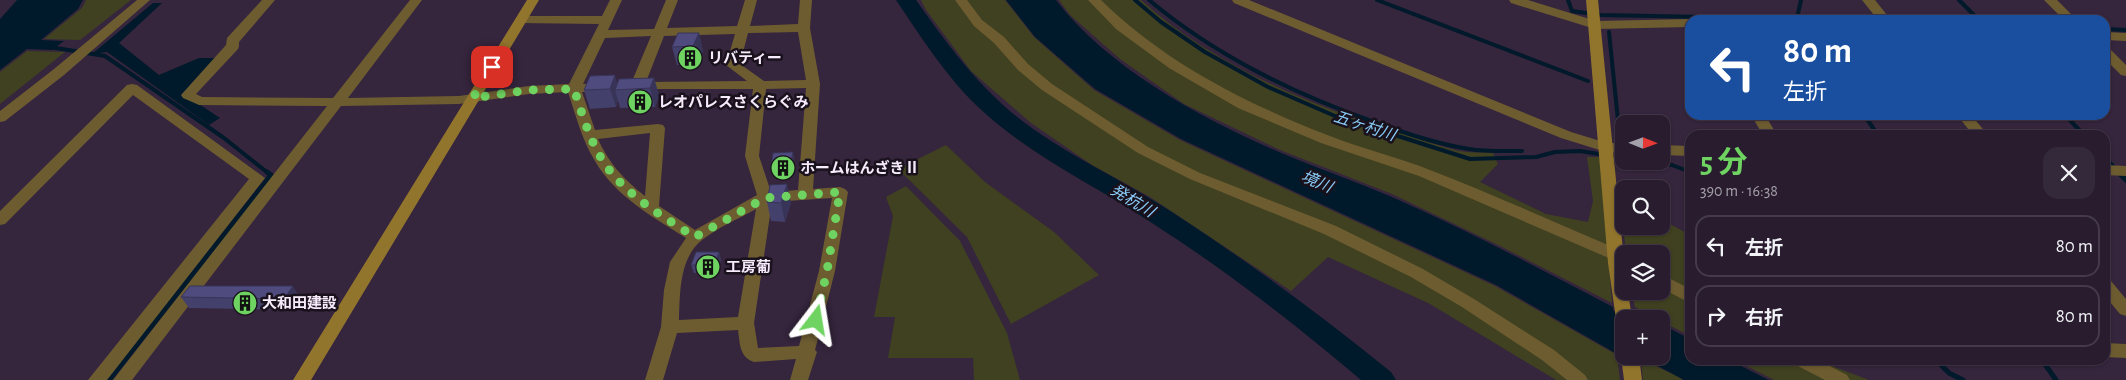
<!DOCTYPE html>
<html lang="ja">
<meta charset="utf-8">
<style>
body{margin:0;font-family:"Alegreya Sans","Noto Sans JP",sans-serif;background:#34293a;color:#f1f3f6;height:100vh;display:flex;flex-direction:column;font-size:19px;white-space:nowrap}
*{box-sizing:border-box;margin:0}
p{font-size:16px;color:#a5a1aa}
.icon{flex:none;width:28px;height:28px;fill:none;stroke:currentColor;stroke-width:2;stroke-linecap:round;stroke-linejoin:round}
.map{position:relative;flex:1;overflow:hidden}
.drawer{position:absolute;left:1685px;top:130px;width:425px;height:235px;display:flex;flex-direction:column;background:#281c2e;border-radius:15px;box-shadow:0 1px 4px #0004,0 0 0 1px #443a4a}
.drawer>*{flex:none}
.top-card{position:absolute;left:1685px;top:15px;width:425px;height:105px;border-radius:15px;box-shadow:0 1px 4px #0004,0 0 0 1px #443a4a;background:#1a4fa0;color:#fff;overflow:hidden}
.needle{width:32px;rotate:91deg}
.buttons{position:absolute;left:1615px;top:115px;display:grid;gap:10px}
.buttons a{display:grid;place-items:center;width:55px;height:55px;border-radius:10px;background:#281c2e;box-shadow:0 1px 4px #0004,0 0 0 1px #443a4a;font-size:25px}
.pin{position:absolute;display:grid;place-items:center;width:42px;height:42px;color:#fff;margin:-21px;border-radius:10px;box-shadow:0 2px 8px #0006}
.me{position:absolute;width:55px;margin:-28px;rotate:14deg;stroke-linejoin:round;filter:drop-shadow(0 0 4px #0008)}
.turn{display:flex;align-items:center;gap:18px;height:105px;padding:0 15px;font-size:22px}
.turn .icon{width:65px;height:65px;stroke-width:2.5}
.turn b{display:block;font-size:35px;line-height:42px}
.round{display:grid;place-items:center;flex:none;width:52px;height:52px;border-radius:15px;background:#34293a}
.head{display:flex;align-items:center;justify-content:space-between;height:85px;padding:0 15px}
h1{font-size:30px;font-weight:700;line-height:38px;color:#6ed360}
ul{padding:0;list-style:none}
li{display:flex;align-items:center;gap:15px;height:62px;margin:0 10px 8px;padding:0 5px;border:2px solid #443a4a;border-radius:15px}
li div{flex:1}
li b{display:block;font-size:19px}
li em{font-style:normal}
.map>svg:first-child{display:block}
.green{fill:#3f4120}
.water{fill:#001a2b}
.lines{fill:none;stroke-linecap:round;stroke-linejoin:round}
.stream-far1{stroke:#001a2b;stroke-width:4}
.stream{stroke:#001a2b;stroke-width:5}
.river{fill:#001a2b;fill-rule:evenodd}
.street{fill:#6e5c31;fill-rule:evenodd}
.secondary{fill:#92752c;fill-rule:evenodd}
.wall{fill:#44406c}
.shaded-wall{fill:#373458}
.building{fill:#4f4b7e;stroke:#373458}
.route{stroke:#6ed360;stroke-width:9;stroke-dasharray:0 16.2}
.labels{text-anchor:middle;stroke-width:5;stroke-linejoin:round;paint-order:stroke}
.poi-label{font-size:15px;font-weight:bold;fill:#f6ebfb;stroke:#19111c;text-anchor:start}
.water-label{font-size:16px;font-style:italic;fill:#89cbf6;stroke:#19111c}
</style>
<div class="map">
<svg width="2126" height="380" viewBox="0 0 2126 380">
<rect width="100%" height="100%" fill="#35253d"/>
<!-- green -->
<path class="green" d="M86,0H131L80,40L44,39L82,8Z
M921,0H1005L1034,37L1094,90L1180,140L1495,286L1617,355L1620,380H1556L1430,304L1328,257L1291,291L1150,197L1092,165L1031,123L971,71L926,10Z
M1059,0H1141C1212,64 1306,104 1397,132C1417,138 1438,146 1459,151C1470,153 1482,152 1493,153L1498,164L1480,182L1546,214L1588,222L1593,201L1587,157H1600L1612,303L1498,245L1392,194L1280,150L1184,104L1120,59L1070,15Z
M27,51L65,52L0,104V72Z
M946,145L985,182L1054,232L1099,275L1011,324L967,237L898,169Z
M1619,183L1633,186L1634,189H1624V226H1661V219L1690,235V336L1661,321V319H1657L1635,307L1632,291H1661V254H1626Z
M906,186L960,241L1007,333L1020,380H974L973,358H888L895,317H874L893,216L886,197Z
M1641,359L1681,378L1682,380H1643Z
M1735,360H1816L1869,380H1774Z"/>
<!-- water -->
<path class="water" d="M17,0H83L78,9L41,40L64,41L52,50L27,49L0,70V19Z
M1006,0H1056C1108,68 1202,119 1279,152C1316,168 1355,181 1392,197C1467,230 1540,269 1613,307L1617,354L1496,285L1181,139L1095,89L1035,37Z
M153,3H162L119,43L159,75L199,58H214L217,63L188,97L220,118L209,125L107,52L92,54Z
M1661,324L1690,339V360H1729L1769,380H1684L1641,357L1661,356Z"/>
<g class="lines">
<!-- stream-far1 -->
<path class="stream-far1" d="M1135,0L1161,22L1205,52L1268,87L1335,116L1470,159L1536,157L1555,152L1580,151L1624,158
M1149,0C1216,56 1293,93 1374,122C1405,133 1437,144 1469,149C1487,152 1504,151 1522,151
M1377,0L1588,81
M1568,0L1572,11L1601,15L1861,20
M1959,0L1977,18
M1797,18L1801,0
M2105,29L2126,30
M1609,32L1620,140
M50,47L105,56L224,138L268,173
M1864,115L1878,135
M2065,115L2084,135
M2105,158L2113,166
M1648,161L1672,165L1690,172"/>
<!-- stream -->
<path class="stream" d="M2120,174L2126,180
M1936,360L1949,373L1963,380
M2042,360L2056,380
M109,380L271,175L267,172"/>
<!-- river -->
<path class="river" d="M896,0H916C942,37 969,74 1003,105C1052,149 1119,177 1175,214C1250,263 1322,316 1391,372L1396,380H1361C1296,325 1227,271 1155,225C1100,188 1038,160 987,115C950,83 923,40 896,0Z
M1584,297L1631,319H1624V338C1609,334 1578,320 1570,307L1574,300Z"/>
<!-- street -->
<path class="street" d="M137,0H150L64,75L5,121L0,122V111L54,69Z
M262,0H275L239,42V46L238,49L196,94L202,97L333,98L410,0H422L348,98L459,96L529,86L569,84L599,24L517,23L515,20L517,17L521,16H602L610,0H622L608,30L654,29L666,0H678L667,28L737,26L745,0H757L750,26L798,24L800,0H812L810,28L820,84L813,189L840,187L845,189L848,192L835,271L815,350L817,352L808,380H790L796,359L754,362C739,357 740,343 738,330L677,333L663,380H645L661,327L664,290L670,262L686,238C653,217 615,196 595,161C582,140 576,116 568,92L529,94L459,104L341,106L132,380H113L327,106L199,105L183,98L181,95L226,45L227,38ZM798,32L806,80L764,81L740,64L748,33ZM735,34L726,65L747,81L646,82L664,36ZM651,36L630,86L632,89H753L745,156L757,195L695,230L659,206L665,128L663,125L658,124L595,130L582,92L604,91L611,87L604,83L583,84L605,38ZM806,88L798,190L771,192L759,156L766,89ZM650,133L645,196C624,180 608,162 598,139ZM832,198L819,271L799,346L758,348L754,323L772,202ZM756,209L738,317L679,320C680,294 679,258 702,240C717,228 738,219 756,209Z
M955,0H967L982,20L1004,37L1028,64L1052,84L1148,147L1200,173L1336,226L1423,269L1474,299L1554,350L1585,375L1588,380H1567L1542,360L1462,307L1411,277L1324,234L1190,179L1138,153L1042,90L1018,70L994,43L974,26Z
M1088,0H1101C1165,63 1247,104 1330,136C1363,149 1397,157 1430,170C1497,196 1563,226 1629,254H1624V264L1618,262L1419,176L1321,143L1238,108L1169,68L1116,29Z
M1232,0H1249L1571,132L1607,143H1624V153L1606,152L1561,138L1234,3Z
M1509,0H1528L1596,21L1690,19L1693,20H1690V27L1595,29L1511,3Z
M1862,0H1875L1891,20H1878Z
M2044,0H2057L2077,20H2064Z
M2105,32L2126,33V41L2105,40Z
M2105,48L2110,49L2126,65V76L2121,75L2105,59Z
M132,84L137,85L265,178L107,380H88L249,179L133,95L5,224L0,225V211L127,85Z
M1751,115H1765L1777,135H1763Z
M1957,115H1971L1988,135H1973Z
M1661,145L1690,146V156L1661,155Z
M2105,165L2126,166V176L2105,175Z
M1661,274L1690,289V303L1661,288Z
M2105,279L2111,281L2126,299V316L2120,314L2105,296Z
M2105,343L2126,344V358L2105,357Z
M1793,360H1818L1847,375L1850,380H1825L1796,365Z"/>
<!-- secondary -->
<path class="secondary" d="M527,0H539L311,380H293Z
M1586,0H1598L1624,260V291H1628L1632,319H1624V325L1618,323L1616,319L1608,263Z
M1624,351V356H1639L1642,380H1624L1621,356Z"/>
</g>
<!-- wall -->
<path class="wall" d="M699,33L703,51L698,64L677,65L672,47Z
M654,78L659,96L655,107L620,108L618,100L616,107L590,109L584,90L617,83Z
M793,152L794,160L792,174L772,175L771,168Z
M767,202L791,203L785,222L771,221Z
M719,252L721,260L717,273H694L691,265Z
M181,297L300,298L291,310L189,308Z"/>
<!-- shaded-wall -->
<path class="shaded-wall" d="M699,33L703,51L698,64L693,46Z
M615,75L619,89L615,90L618,100L616,107L610,89Z
M654,78L659,96L655,107L650,88Z
M793,152L794,160L792,174L790,166Z
M787,184L791,203L785,222L781,203Z
M719,252L721,260L717,273L715,265Z
M293,286L300,298L291,310L284,299Z"/>
<!-- building -->
<path class="building" d="M678,33H699L693,46L672,47Z
M615,75L610,89L584,90L590,76Z
M654,78L650,88L615,90L619,79Z
M793,152L790,166L771,168L773,153Z
M787,184L781,203L767,202L770,185Z
M696,252H719L715,265H691Z
M190,286H293L284,299L181,297Z"/>
<g class="lines">
<!-- route -->
<path class="route" d="M492,67L473,98L529,90L574,89C582,113 589,139 603,161C624,194 662,216 695,237L765,198L840,192L827,271L816,320"/>
</g>
<!-- icons -->
<defs>
<symbol id="building-disc" viewBox="-11 -11 22 22"><circle r="9.5" fill="#6ed360" stroke="#19111c"/><path d="M-4-6H4V6H1V3H-1V6H-4ZM-2.5-4.3h1.7v1.8h-1.7ZM.8-4.3h1.7v1.8H.8ZM-2.5-1h1.7V.8h-1.7ZM.8-1h1.7V.8H.8Z" fill="#111"/></symbol>
</defs>
<g fill-rule="evenodd">
<use href="#building-disc" x="676" y="44" width="28" height="28"/>
<use href="#building-disc" x="626" y="88" width="28" height="28"/>
<use href="#building-disc" x="769" y="154" width="28" height="28"/>
<use href="#building-disc" x="694" y="253" width="28" height="28"/>
<use href="#building-disc" x="231" y="289" width="28" height="28"/>
</g>
<g class="labels">
<!-- poi labels -->
<g class="poi-label">
<text x="708" y="63">リバティー</text>
<text x="658" y="107">レオパレスさくらぐみ</text>
<text x="800" y="173">ホームはんざきⅡ</text>
<text x="726" y="272">工房葡</text>
<text x="262" y="308">大和田建設</text>
</g>
<!-- water labels -->
<g class="water-label">
<text transform="translate(1365 125) rotate(18)" y="6">五ヶ村川</text>
<text transform="translate(1317 181) rotate(23)" y="6">境川</text>
<text transform="translate(1133 200) rotate(31)" y="6">発杭川</text>
</g>
</g>
</svg>
<div class="buttons">
<a><svg class="needle" viewBox="-14 -14 28 28"><path d="M0-13l5 13h-10z" fill="#e53935"/><path d="M0 13l5-13h-10z" fill="#a5a1aa"/></svg></a>
<a><svg class="icon" aria-label="search" viewBox="0 0 24 24"><circle cx="10" cy="10" r="6"/><path d="M15 15l6 6"/></svg></a>
<a><svg class="icon" aria-label="layers" viewBox="0 0 24 24"><path d="M12 4l9 5-9 5-9-5zM3 14l9 5 9-5"/></svg></a>
<a>+</a>
</div>
<div class="pin" style="left:492px;top:67px;background:#d93025"><svg class="icon" aria-label="arrive" viewBox="0 0 24 24"><path d="M6 21V4h12l-3 4 3 4H6"/></svg></div>
<svg class="me" style="left:816px;top:320px" viewBox="-20 -20 40 40"><path d="M0-17L14 15 0 8-14 15z" fill="#6ed360" stroke="#fff" stroke-width="4"/></svg>
<div class="top-card">
<div class="turn"><svg class="icon" aria-label="left" viewBox="0 0 24 24"><path d="M17 20v-9H6M10 6l-5 5 5 5"/></svg><div><b>80 m</b>左折</div></div>
</div>
<section class="drawer">
<div class="head"><div><h1>5 分</h1><p>390 m · 16:38</p></div><a class="round"><svg class="icon" aria-label="close" viewBox="0 0 24 24"><path d="M6 6l12 12M18 6L6 18"/></svg></a></div>
<ul>
<li><svg class="icon" aria-label="left" viewBox="0 0 24 24"><path d="M17 20v-9H6M10 6l-5 5 5 5"/></svg><div><b>左折</b></div><em>80 m</em></li>
<li><svg class="icon" aria-label="right" viewBox="0 0 24 24"><path d="M7 20v-9h11M14 6l5 5-5 5"/></svg><div><b>右折</b></div><em>80 m</em></li>
</ul>
</section>
</div>
